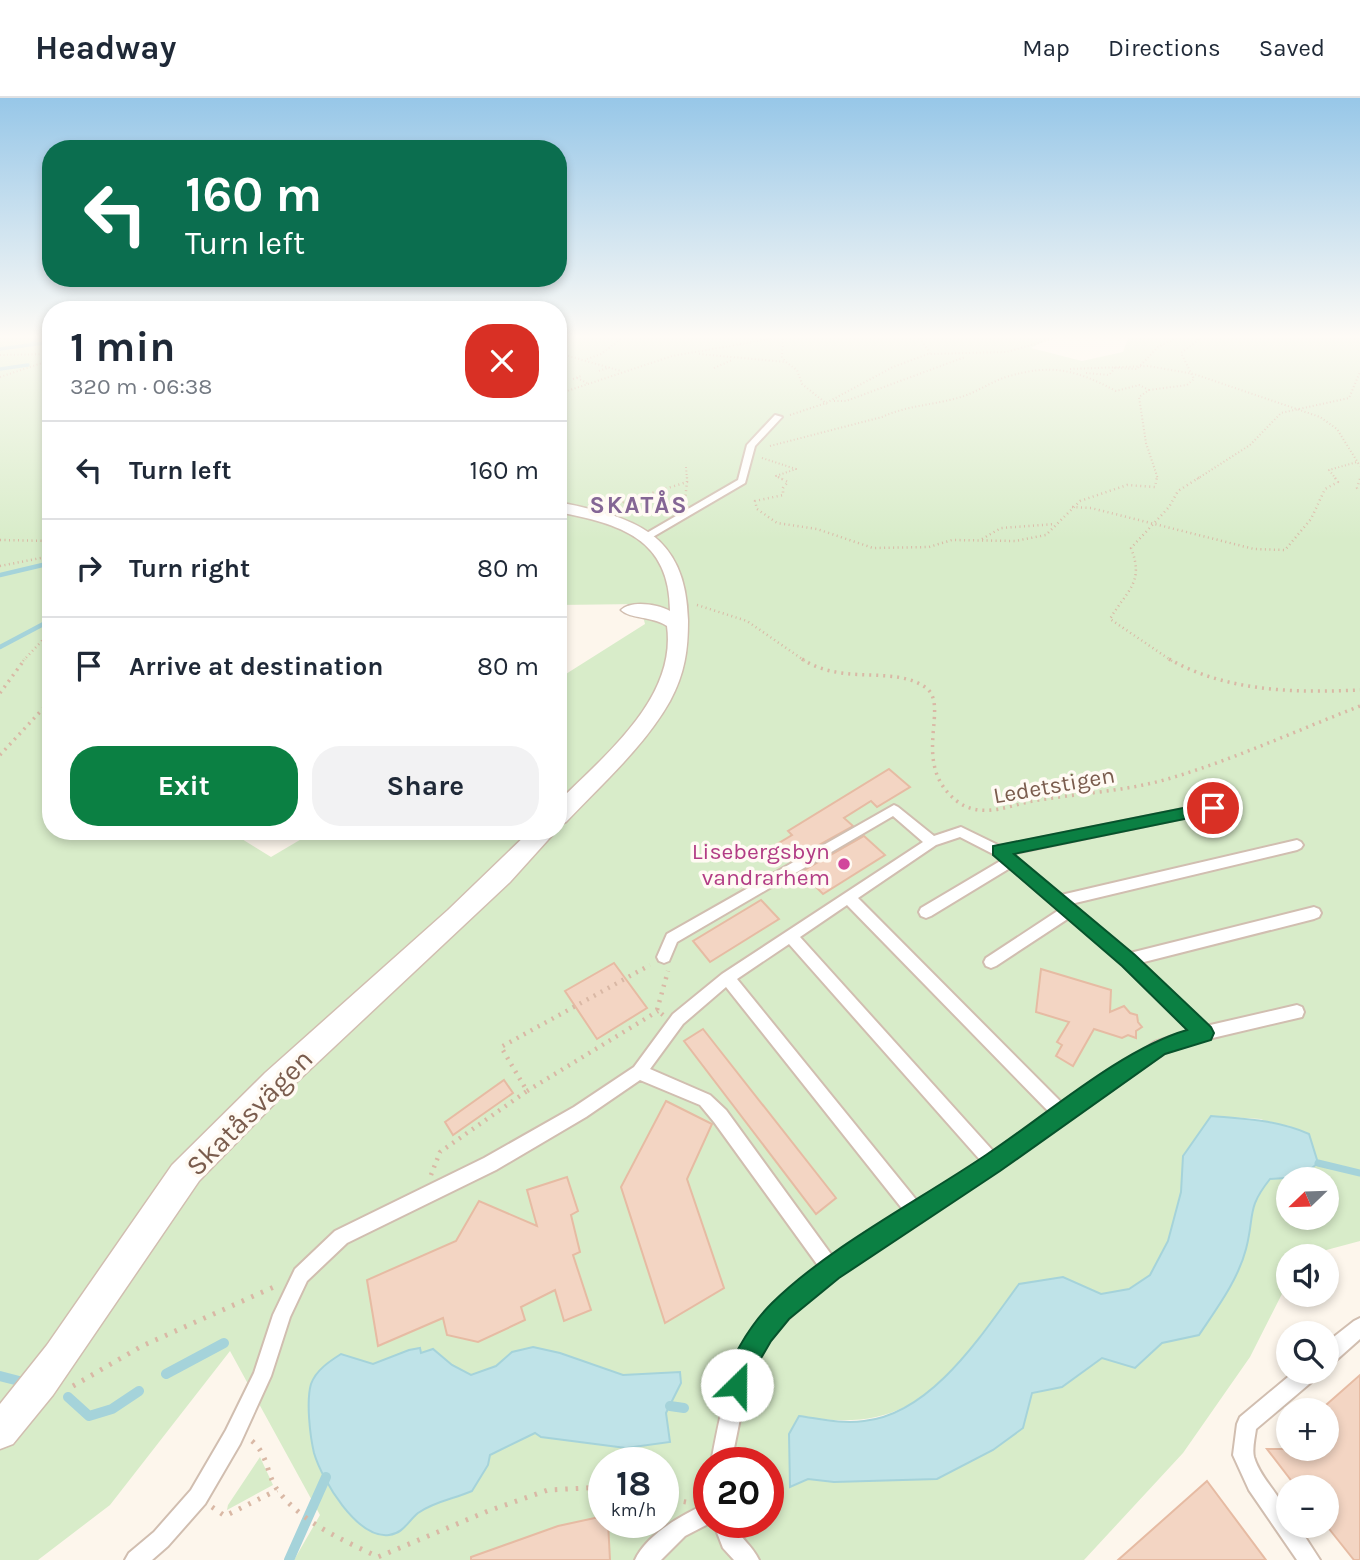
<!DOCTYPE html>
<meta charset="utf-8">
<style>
body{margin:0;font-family:Karla,sans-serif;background:#f2f2f3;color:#1f2937;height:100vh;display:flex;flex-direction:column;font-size:26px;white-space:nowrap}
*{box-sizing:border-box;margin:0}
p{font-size:23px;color:#747a83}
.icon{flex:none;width:38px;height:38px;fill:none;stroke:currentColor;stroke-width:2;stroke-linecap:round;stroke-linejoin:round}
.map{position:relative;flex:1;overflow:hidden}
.sheet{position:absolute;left:42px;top:203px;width:525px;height:539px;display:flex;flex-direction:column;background:#fff;border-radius:28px;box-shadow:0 4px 10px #0003}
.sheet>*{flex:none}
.hud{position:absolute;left:42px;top:42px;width:525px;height:147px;border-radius:28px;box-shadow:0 4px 10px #0003;background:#0b6e4f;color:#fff;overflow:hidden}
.needle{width:46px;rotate:247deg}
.fabs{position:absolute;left:1276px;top:1069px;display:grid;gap:14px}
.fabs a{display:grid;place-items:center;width:63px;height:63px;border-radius:50%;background:#fff;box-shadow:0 4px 10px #0003;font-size:35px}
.speed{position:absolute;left:588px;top:1349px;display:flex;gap:14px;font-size:35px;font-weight:700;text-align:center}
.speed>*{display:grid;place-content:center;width:91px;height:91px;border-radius:50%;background:#fff;box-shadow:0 4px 10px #0003;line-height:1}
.speed small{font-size:18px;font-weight:400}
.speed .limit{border:10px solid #d22;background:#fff;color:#111}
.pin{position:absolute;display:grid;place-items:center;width:60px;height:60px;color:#fff;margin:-30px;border:4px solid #fff;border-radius:50%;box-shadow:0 2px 7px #0007}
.me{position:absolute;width:77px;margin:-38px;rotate:23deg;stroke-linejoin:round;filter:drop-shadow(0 0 5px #0008)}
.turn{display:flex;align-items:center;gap:24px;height:147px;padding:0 28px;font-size:32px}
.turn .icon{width:91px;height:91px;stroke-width:2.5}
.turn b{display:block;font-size:49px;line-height:60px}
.round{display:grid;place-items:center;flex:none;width:74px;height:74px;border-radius:28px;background:#f2f2f3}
.headline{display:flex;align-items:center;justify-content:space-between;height:119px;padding:0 28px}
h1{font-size:42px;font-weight:700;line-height:52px}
.primary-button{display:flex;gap:14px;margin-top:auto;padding:14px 28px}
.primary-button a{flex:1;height:80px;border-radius:28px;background:#0b8043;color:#fff;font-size:28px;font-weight:700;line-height:80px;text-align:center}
.primary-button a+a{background:#f2f2f3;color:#1f2937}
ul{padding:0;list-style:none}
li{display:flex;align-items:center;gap:21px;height:98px;padding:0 28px;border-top:2px solid #e0e1e3}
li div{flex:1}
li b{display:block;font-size:26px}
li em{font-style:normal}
header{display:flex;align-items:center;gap:42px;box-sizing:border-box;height:98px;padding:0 35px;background:#fff;border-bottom:2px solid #e0e1e3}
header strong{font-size:33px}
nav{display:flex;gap:38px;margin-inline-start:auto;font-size:24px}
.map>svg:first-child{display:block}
.green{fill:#d8ecc9;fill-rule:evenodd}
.water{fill:#bfe3e8;stroke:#a5d3da;stroke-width:2}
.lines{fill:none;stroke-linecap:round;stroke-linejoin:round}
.stream-far3{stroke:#a5d3da;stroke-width:3.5}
.stream-far2{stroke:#a5d3da;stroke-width:4.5}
.stream-far1{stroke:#a5d3da;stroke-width:7}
.stream{stroke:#a5d3da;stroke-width:10}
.building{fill:#f3d5c3;stroke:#e6bba3;stroke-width:2}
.lane-casing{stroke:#d1beb0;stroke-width:4}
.street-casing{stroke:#d1beb0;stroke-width:3}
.path-far4{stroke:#d9b8a5;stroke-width:2;stroke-dasharray:1 2.5;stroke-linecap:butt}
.path-far3{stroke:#d9b8a5;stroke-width:2.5;stroke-dasharray:1 3.5;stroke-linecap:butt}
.path-far2{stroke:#d9b8a5;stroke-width:3.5;stroke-dasharray:2 5;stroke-linecap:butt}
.path-far1{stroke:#d9b8a5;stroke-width:4.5;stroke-dasharray:2 6;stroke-linecap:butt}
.path{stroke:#d9b8a5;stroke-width:5;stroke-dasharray:2.5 8;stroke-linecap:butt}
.lane{fill:#fff;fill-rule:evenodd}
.street{fill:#fff;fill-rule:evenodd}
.route{fill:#0b8043;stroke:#07532c;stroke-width:2}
.hotel-dot{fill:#d1479c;stroke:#fffaf3;stroke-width:2.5}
.labels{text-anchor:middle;stroke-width:7;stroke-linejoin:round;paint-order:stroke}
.street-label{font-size:23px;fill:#7a5c4d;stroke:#fffaf3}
.hotel-label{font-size:23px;fill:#b23c85;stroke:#fffaf3;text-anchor:end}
.far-district-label{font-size:24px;font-weight:bold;letter-spacing:2px;fill:#846695;stroke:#fffaf3}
.near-street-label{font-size:28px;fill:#7a5c4d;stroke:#fffaf3}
</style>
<header>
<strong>Headway</strong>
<nav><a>Map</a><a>Directions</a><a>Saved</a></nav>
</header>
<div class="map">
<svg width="1360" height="1462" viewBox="0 0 1360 1462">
<rect width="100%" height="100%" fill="#fdf6ec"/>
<!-- green -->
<path class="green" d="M0,237H51V733H229L271,759L315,733H558V581L645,526L640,506L558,507V237H1056L1031,250L1082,263L1123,254L1129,237H1360V1143L1304,1158H1288V1184L1250,1259L1183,1355L1084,1462H294L320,1417L230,1253L110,1407L38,1462H0ZM1211,1018L1261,1021L1271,1026L1291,1028L1301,1079L1270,1081C1246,1111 1255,1117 1246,1151C1238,1182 1217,1210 1199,1237L1162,1245L1135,1270L1102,1260L1062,1289L1032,1295L937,1381L834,1384L808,1381L790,1389L789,1336L799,1318C870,1330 912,1318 962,1263C971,1253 978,1239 987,1229C1005,1211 1041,1193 1063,1179L1101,1196L1129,1191L1150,1177L1168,1143L1181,1094L1183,1058ZM1288,1082H1326V1120H1288ZM604,1365H663V1424H604ZM709,1365H768V1424H709Z
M260,1359L273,1387L227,1412L228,1407Z"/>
<!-- water -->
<path class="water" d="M1211,1018C1245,1021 1278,1022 1309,1036L1318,1065L1301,1079L1270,1081C1246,1111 1255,1117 1246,1151C1238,1182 1217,1210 1199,1237L1162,1245L1135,1270L1102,1260L1062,1289L1032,1295L1023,1330L993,1352L937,1381L834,1384L808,1381L790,1389L789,1336L799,1318C821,1321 842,1326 864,1323C932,1316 982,1236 1019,1186L1063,1179L1101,1196L1129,1191L1150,1177L1168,1143L1181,1094L1183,1058Z
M533,1249L560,1255L623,1277L680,1274L681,1285L666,1315L670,1344L626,1350L541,1339L535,1335L490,1357L488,1367L472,1393C454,1401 435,1403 418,1415C408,1423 404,1435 389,1437C357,1441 322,1382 314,1355C310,1338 306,1303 311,1286C316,1272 330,1263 341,1256L373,1266L409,1252L420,1250L421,1255L433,1251L452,1267L471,1277L496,1268L512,1254Z"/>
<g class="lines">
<!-- stream-far3 -->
<path class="stream-far3" d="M31,247L40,237
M0,251L51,244
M0,271L28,267"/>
<!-- stream-far2 -->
<path class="stream-far2" d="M0,477L51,465
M0,549L51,522"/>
<!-- stream-far1 -->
<path class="stream-far1" d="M1318,1065L1360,1075"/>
<!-- stream -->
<path class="stream" d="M166,1276L224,1245
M0,1278L23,1284
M68,1299L89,1318L112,1311L139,1293
M670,1308L684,1310
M289,1462L326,1379"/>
</g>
<!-- building -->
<path class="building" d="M889,671L910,689L877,709L871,703L844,720L853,728L790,763L774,748L792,737L788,733Z
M864,738L885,757L823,796L801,774Z
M761,802L779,821L710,864L693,843Z
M614,865L647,910L597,941L565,893Z
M1041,871L1111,892L1110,914L1124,908L1130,915L1137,917L1138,924L1142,929L1136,933V940L1128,937L1122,940L1094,931L1073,968L1056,958L1062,947L1057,944L1069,924L1036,914Z
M703,931L836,1100L816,1116L684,943Z
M504,982L513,995L453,1037L445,1024Z
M666,1003L712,1026L687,1081L724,1190L665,1225L621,1089Z
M567,1079L578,1113L571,1117L580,1154L573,1157L591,1212L564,1223L555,1192L521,1209L525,1222L478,1244L447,1237L443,1220L378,1248L367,1182L456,1143L479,1103L537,1128L527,1092Z
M1360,1277V1462H1354L1326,1427V1390H1297L1267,1351H1326V1307Z
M1207,1383L1266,1462H1118Z
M604,1418V1424H608L610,1462H471V1459L558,1428Z"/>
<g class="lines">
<defs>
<path id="lane" d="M775,317L782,319L755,348L745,385L651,440H645V436L738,382L747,347Z
M1213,705L1217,707L1219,710L1217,713L1011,756L1061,797L1297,742L1301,744L1303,747L1301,750L1297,752L1071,806L1130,855L1314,809L1319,811L1321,815L1319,819L1314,821L1140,865L1206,928L1297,907L1302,909L1304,914L1302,919L1204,942L1164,955L999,1071L837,1177L788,1221L771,1241L758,1261L744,1301L731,1365H711C720,1318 728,1269 757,1229C774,1206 797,1187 819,1169L714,1024L700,1007L640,982L586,1019L496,1072L347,1145L307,1183L290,1219L271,1278L240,1346L205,1406L168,1448L152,1462H125L129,1455L154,1434L191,1392L226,1332L254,1275L273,1217L295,1171L335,1133L484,1060L574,1009L634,969L673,916L722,876L923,744L893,718L677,844L669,863L664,865L659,863L657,859L667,836L894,707L898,709L934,738L961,729L1000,748ZM960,739L995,757L1002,762L921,810L919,814L921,818L926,820L931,818L1010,770L1059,812L986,860L984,864L986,868L991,870L996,868L1069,820L1123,866L1191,932L1155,944L1064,1007L858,800L936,747ZM847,807L1051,1016L994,1054L800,839ZM789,846L981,1063L918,1104L737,881ZM726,889L904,1113L833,1159L726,1012L710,997L650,971L683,926Z
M1360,1220V1241L1333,1265L1326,1267V1245L1354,1223Z
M1294,1274H1317L1315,1281L1256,1331C1255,1339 1252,1351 1254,1359C1262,1386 1288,1400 1288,1428H1298L1320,1462H1297L1249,1392L1233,1357L1237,1326L1240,1319Z
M709,1405V1424H712L685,1438L661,1462H635C646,1437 684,1415 709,1405Z
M713,1424H733C740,1441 752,1447 759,1462H734L723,1450Z"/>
<path id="street" d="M558,404C633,419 686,434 688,522C688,552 685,575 670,603C644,649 602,686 566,724L558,727V704C605,657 677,600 667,528C652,518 630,521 621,512C631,502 658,506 670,513C670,440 620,426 558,414Z
M530,733H556L510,784L285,995L199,1083L53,1297L13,1346L0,1351V1306L47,1247L172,1067L265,975L448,812Z"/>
</defs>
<!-- lane casing -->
<use href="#lane" class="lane-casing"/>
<!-- street casing -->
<use href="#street" class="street-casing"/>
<!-- path-far4 -->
<path class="path-far4" d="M918,237L930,255
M783,241L782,259L786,264
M558,255L621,273
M699,256L786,264L797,272L802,286L827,306
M0,257L51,256
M587,261L601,256L626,237
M714,270L732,262
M1070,271L1148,268L1194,276L1320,319L1337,331L1360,368
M599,273L610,269
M1086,275L1109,277L1115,270L1137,271L1158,249L1182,237
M0,279L51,262
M577,280L587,285
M573,281L581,278
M1149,292L1187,287L1194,281L1181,255L1205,237
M558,296L672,258L793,237
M834,303H846L965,259
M790,317L826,305L893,269L928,256L1007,254L1065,237
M770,348L882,319C908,307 935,307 961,299C977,294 991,284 1006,279C1052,265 1076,272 1116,293L1139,287L1149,292L1139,299L1146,345L1158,381
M762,360L796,371L776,378L782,381
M686,369L687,381
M1197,381L1250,347L1281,315L1349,300L1360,274
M1336,381L1329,372L1357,364"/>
<!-- path-far3 -->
<path class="path-far3" d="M778,379L788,384L783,390V397L755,403L757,411L777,425L817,431L873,450L929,449L952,442L1015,443L1046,437L1080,403L1127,387L1155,389L1157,379
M1360,381L1357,390L1360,392
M595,401L608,402L610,406
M685,402L687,384
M614,407L687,384V379
M1072,409L1091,410L1254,451L1285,452L1311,421L1325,391L1338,384L1334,379
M982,441L1001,430L1055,426
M0,442L51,443
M0,468L51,458
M697,507L747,523L805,563
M23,563L51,533
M1172,563L1110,521C1126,493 1145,485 1131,450L1169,409L1178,393L1200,379"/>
<!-- path-far2 -->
<path class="path-far2" d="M802,561C843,588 892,567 925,589C952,607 908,666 958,704C984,722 1011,706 1039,702C1083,695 1128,693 1171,680C1235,661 1298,632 1360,608
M1169,561C1227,594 1296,595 1360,592
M0,595L25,561
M0,657L51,602"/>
<!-- path-far1 -->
<path class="path-far1" d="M663,917L657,912L668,873
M527,993L658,913
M431,1077L440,1054L527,993L501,949L650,867"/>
<!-- path -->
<path class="path" d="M73,1288L142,1248L276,1188
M252,1343C269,1357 266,1378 279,1394C304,1426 343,1442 378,1459L488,1413L548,1392L604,1389
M663,1400L686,1404
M212,1409L225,1418L277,1392"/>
<!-- lane -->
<use href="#lane" class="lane"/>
<!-- street -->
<use href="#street" class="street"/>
</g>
<!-- sky -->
<linearGradient id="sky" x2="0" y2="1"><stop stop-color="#97c7e8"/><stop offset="0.54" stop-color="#fefbf6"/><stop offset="1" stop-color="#fefbf6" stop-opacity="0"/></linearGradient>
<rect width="1360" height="442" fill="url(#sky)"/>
<!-- route -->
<path class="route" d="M1213,704L1219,706V714L1014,756L1135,857L1211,929L1214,935L1211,942L1165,956L1000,1073L839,1180L789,1221L771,1243L753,1274L745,1296L737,1299L728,1296C718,1272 755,1222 772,1205C830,1148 918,1103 986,1057C1045,1018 1121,951 1187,932L1122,868L993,757V748Z"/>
<!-- markers -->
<circle class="hotel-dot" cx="844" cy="766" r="7"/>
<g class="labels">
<!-- street labels -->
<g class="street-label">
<text transform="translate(1054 687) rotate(-10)" y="8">Ledetstigen</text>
</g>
<!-- hotel labels -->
<g class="hotel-label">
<text x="830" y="761">Lisebergsbyn<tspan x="830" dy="26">vandrarhem</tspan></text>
</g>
<!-- far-district labels -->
<g class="far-district-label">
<text x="639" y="415">SKATÅS</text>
</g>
<!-- near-street labels -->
<g class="near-street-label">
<text transform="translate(249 1014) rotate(-45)" y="10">Skatåsvägen</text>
</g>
</g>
</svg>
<div class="fabs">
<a><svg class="needle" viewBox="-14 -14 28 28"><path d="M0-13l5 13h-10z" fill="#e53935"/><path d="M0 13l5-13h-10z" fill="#747a83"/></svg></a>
<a><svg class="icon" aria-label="sound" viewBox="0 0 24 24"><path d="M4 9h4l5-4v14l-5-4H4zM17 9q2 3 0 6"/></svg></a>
<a><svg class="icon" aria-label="search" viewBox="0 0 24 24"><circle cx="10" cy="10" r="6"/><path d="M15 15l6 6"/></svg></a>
<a>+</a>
<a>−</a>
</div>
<div class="speed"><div>18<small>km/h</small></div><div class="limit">20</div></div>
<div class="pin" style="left:1213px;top:710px;background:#d93025"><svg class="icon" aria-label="arrive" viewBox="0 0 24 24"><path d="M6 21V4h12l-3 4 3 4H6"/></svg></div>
<svg class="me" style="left:737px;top:1287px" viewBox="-20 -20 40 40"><circle r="19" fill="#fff"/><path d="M0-13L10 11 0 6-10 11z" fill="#0b8043"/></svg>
<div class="hud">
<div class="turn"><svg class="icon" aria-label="left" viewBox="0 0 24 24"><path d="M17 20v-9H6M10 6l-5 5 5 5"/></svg><div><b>160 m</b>Turn left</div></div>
</div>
<section class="sheet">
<div class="headline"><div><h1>1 min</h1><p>320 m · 06:38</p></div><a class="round" style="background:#d93025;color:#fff"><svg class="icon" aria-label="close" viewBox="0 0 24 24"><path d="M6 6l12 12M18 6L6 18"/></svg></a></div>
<ul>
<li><svg class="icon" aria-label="left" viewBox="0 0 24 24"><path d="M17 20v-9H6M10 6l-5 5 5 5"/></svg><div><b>Turn left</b></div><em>160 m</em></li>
<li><svg class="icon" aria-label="right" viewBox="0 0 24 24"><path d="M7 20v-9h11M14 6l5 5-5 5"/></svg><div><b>Turn right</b></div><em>80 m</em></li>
<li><svg class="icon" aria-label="arrive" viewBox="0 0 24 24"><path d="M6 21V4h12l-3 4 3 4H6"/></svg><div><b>Arrive at destination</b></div><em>80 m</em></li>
</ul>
<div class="primary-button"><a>Exit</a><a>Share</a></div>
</section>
</div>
